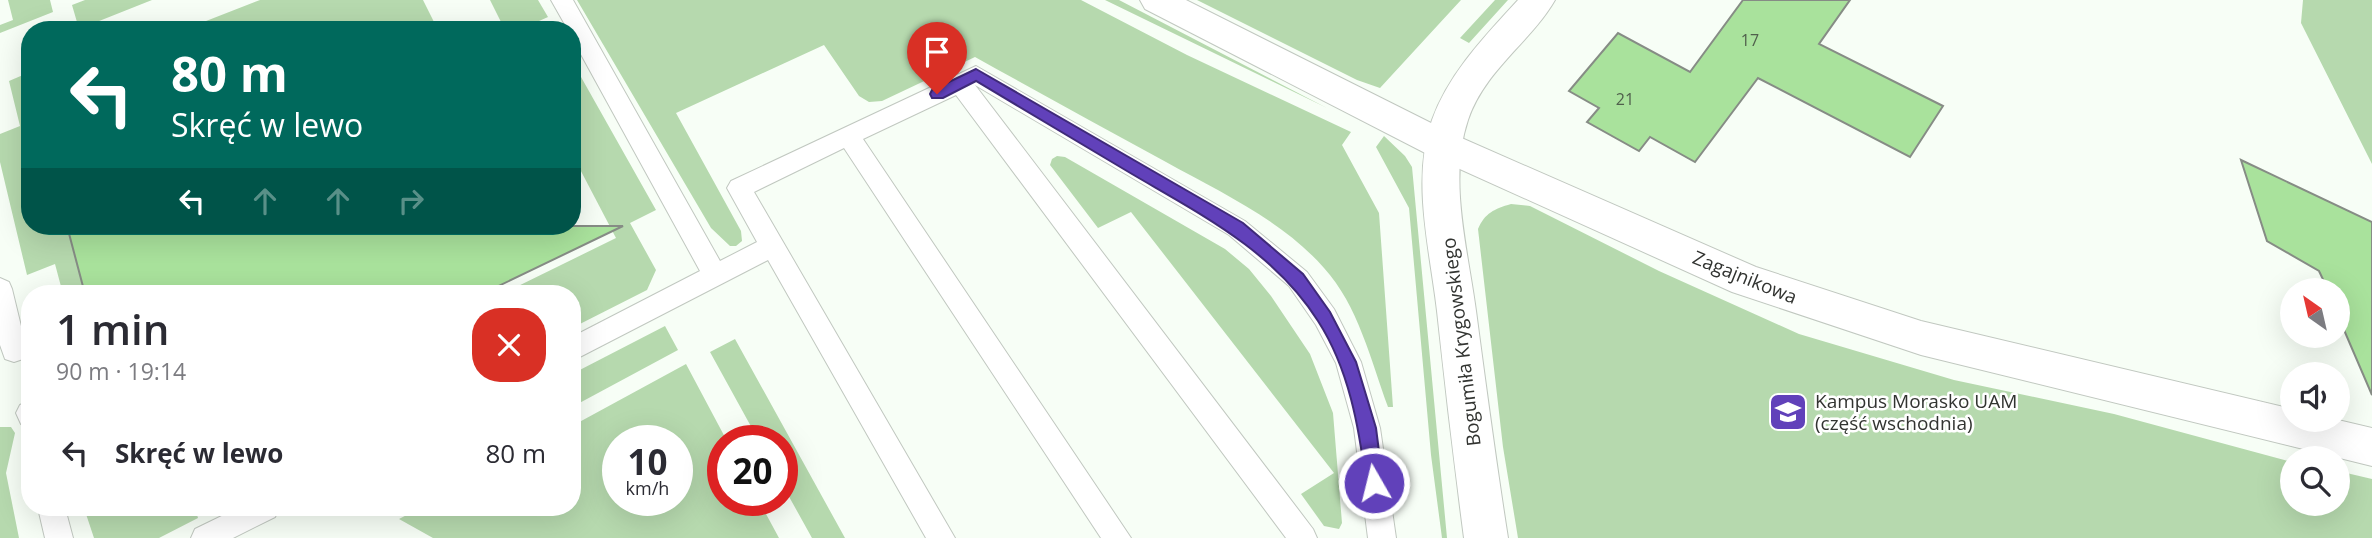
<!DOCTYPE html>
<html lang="pl">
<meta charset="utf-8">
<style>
body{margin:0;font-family:"Open Sans",sans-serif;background:#f7f7f7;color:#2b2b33;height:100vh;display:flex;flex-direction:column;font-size:26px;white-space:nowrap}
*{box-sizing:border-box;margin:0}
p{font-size:23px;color:#7c7c81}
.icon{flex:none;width:38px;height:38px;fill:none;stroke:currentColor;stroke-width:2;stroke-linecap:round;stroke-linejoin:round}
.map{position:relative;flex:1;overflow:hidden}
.details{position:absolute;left:21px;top:285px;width:560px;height:231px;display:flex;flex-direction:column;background:#fff;border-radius:28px;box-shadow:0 7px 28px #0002}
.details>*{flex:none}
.banner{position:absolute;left:21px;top:21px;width:560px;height:214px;border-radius:28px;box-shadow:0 7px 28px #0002;background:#00695c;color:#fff;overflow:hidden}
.needle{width:46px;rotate:326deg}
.tools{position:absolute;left:2280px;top:278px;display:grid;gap:14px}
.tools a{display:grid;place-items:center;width:70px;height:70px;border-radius:50%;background:#fff;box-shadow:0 7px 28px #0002;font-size:35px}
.speed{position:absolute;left:602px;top:425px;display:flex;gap:14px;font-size:35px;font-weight:700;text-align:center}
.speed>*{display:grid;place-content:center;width:91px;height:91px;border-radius:50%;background:#fff;box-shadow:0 7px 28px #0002;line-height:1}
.speed small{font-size:18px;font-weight:400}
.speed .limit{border:10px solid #d22;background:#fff;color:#111}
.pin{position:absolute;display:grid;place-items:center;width:60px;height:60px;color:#fff;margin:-72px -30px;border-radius:50% 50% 50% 0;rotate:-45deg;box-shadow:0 0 7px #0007}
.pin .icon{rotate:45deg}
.me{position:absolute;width:77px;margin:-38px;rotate:352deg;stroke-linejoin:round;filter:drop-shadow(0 0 5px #0008)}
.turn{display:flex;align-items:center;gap:24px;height:147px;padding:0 35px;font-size:32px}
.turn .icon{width:91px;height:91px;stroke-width:2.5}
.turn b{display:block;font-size:49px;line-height:60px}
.lanes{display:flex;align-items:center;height:66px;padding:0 35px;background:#0003;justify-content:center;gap:35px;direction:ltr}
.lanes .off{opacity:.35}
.round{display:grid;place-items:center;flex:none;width:74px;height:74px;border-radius:28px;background:#f7f7f7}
.overview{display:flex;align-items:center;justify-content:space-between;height:119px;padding:0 35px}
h1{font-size:42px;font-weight:600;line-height:52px}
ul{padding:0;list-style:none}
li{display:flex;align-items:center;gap:21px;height:98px;padding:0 35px}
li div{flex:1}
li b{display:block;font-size:26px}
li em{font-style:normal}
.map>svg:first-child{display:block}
.green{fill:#b6d9ae;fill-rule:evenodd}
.building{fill:#a9e29c;stroke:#868c85;stroke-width:2}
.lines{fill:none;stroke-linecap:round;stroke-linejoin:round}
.service-casing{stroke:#c1c8c0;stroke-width:2}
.minor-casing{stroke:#c1c8c0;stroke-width:2}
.tertiary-casing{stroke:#c1c8c0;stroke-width:2}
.service{fill:#fff;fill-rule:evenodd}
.minor{fill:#fff;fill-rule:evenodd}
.tertiary{fill:#fff;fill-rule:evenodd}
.route{fill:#6141ba;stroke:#3f2a79;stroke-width:2}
.labels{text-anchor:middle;stroke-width:5;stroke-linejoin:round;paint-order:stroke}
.number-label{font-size:16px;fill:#50604c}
.street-label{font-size:19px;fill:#323431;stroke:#fff}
.poi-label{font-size:19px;fill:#323431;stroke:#fff;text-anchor:start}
</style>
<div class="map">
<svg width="2372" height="538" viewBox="0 0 2372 538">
<rect width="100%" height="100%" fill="#f7fef6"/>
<!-- green -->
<path class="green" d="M8,0H50L53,12L0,33V25L13,20Z
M85,0H152L79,29L72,5Z
M260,0H423L438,30H183Z
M490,0H538L548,17L519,30H505Z
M577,0H1081L1187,55L1351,132L1342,145L1379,213L1393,407H1388C1371,361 1358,305 1324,268C1282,220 1220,192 1166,162C1102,127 1038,92 975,57L882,101L869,102L859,96L824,45L676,113L741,231L742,241L736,246H730L711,228Z
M1105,0H1119L1327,108Z
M1197,0H1461L1380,88L1357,80Z
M1495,0H1508L1469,43L1460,38Z
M2303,0H2372V164L2301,23Z
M572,61L656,210L630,223L656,270L647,290L572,328V294H502L616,238L572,154Z
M30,72V226H67L74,254L92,294H63L55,264L27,275L0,162V134L20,126L9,81Z
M1384,136L1405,156L1412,167L1447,538H1442L1431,455L1409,208L1376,147Z
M1057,156L1065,157L1225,249L1249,269L1271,296L1310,354L1333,413L1342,523L1339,529L1324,526L1301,494L1334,473L1131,212L1098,228L1050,165L1052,159Z
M1511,204L1530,206L1659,271L1799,334L1954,380L2114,414L2292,462V504H2338V471L2372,479V538H1518L1503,447L1478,229C1485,213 1494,209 1511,204Z
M665,326L678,350L572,407V374Z
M735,339L845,538H812L782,484V441H759L710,352Z
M686,364L727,441H723V500L759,501L779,538H433L399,519L420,508H572V426ZM618,441H677V500H618Z
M0,427H11L15,433L6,473L19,538H0Z
M84,508H195L198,518L159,538H94Z"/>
<!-- building -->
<path class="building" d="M1743,0H1850L1819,44L1943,106L1910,157L1758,78L1695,162L1650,137L1639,151L1587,122L1599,108L1569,91L1618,33L1690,72Z
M2241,160L2372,222V395L2338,316V290H2328L2319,271L2267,241Z
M67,226H623L482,294H85Z"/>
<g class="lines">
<defs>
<path id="service" d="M551,0H573L720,261L757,242L727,188L731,181L976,66L1245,221L1307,272L1334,309L1361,362L1380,428L1396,538H1368L1354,428L1336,363L1316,325L1289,286L1229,235L975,85L1313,529L1317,538H1286L956,95L863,139L1131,538H1101L844,148L754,192L955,538H926L768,260L572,361V337L700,271L572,38V30H568Z
M0,278L9,282L12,289L27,351L23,359L14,362L5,359L0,345Z
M29,401H30V428L21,424L16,413L20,405Z
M38,508H65L73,538H45Z
M238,508H279L275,517L233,538H191L195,529Z"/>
<path id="minor" d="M1140,0H1186L1457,136L1756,267L1921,321L2292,409V420H2338L2372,428V466L1921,355L1732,292L1431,156L1145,9Z"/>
<path id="tertiary" d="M1518,0H1555C1530,43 1485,70 1468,120C1448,180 1468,250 1476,311C1486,386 1496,462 1508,538H1464C1454,462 1445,386 1437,311C1430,250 1411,180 1432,120C1449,73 1485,36 1518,0Z"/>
</defs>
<!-- service casing -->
<use href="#service" class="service-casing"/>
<!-- minor casing -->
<use href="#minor" class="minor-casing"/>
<!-- tertiary casing -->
<use href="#tertiary" class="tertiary-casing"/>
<!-- service -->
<use href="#service" class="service"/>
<!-- minor -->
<use href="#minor" class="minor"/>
<!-- tertiary -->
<use href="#tertiary" class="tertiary"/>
</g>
<!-- route -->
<path class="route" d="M976,69L1243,223L1303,274L1330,312L1356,362L1376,428L1383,483L1381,489L1374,491L1368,489L1366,483C1359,427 1349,369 1318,321C1274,251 1200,214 1132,174C1080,143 1028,112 976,81L943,98H932L930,94L932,90Z"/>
<!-- icons -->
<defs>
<symbol id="university-square" viewBox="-11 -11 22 22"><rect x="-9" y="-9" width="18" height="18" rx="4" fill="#6141ba" stroke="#fff"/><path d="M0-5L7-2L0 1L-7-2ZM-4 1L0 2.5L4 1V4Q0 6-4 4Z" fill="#fff"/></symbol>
</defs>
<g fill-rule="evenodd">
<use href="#university-square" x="1766" y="390" width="44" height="44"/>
</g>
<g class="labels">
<!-- number labels -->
<g class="number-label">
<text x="1750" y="46">17</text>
<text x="1625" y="105">21</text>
</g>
<!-- street labels -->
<g class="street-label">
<text transform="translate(1745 277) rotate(22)" y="7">Zagajnikowa</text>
<text transform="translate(1461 342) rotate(-97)" y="7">Bogumiła Krygowskiego</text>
</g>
<!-- poi labels -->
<g class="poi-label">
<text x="1815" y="408">Kampus Morasko UAM<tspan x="1815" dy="22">(część wschodnia)</tspan></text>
</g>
</g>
</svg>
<div class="tools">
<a><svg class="needle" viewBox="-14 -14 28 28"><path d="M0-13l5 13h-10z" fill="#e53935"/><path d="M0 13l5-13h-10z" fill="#7c7c81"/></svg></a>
<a><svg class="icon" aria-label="sound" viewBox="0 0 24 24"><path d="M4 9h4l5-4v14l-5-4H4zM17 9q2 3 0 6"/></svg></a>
<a><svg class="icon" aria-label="search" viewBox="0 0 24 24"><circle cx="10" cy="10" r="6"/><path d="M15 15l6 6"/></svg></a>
</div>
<div class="speed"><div>10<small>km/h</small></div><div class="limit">20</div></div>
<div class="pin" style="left:937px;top:94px;background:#d93025"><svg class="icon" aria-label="arrive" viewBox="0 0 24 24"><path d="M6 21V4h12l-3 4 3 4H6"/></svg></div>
<svg class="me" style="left:1374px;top:483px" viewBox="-20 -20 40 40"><circle r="17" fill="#6141ba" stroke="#fff" stroke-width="3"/><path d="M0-11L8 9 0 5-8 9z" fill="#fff"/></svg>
<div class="banner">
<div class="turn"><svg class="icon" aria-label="left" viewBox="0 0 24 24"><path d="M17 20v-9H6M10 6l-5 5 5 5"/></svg><div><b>80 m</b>Skręć w lewo</div></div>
<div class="lanes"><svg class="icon" aria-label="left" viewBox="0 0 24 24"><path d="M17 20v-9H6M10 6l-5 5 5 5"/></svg><svg class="icon off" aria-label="ahead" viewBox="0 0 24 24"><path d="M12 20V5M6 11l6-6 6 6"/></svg><svg class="icon off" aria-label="ahead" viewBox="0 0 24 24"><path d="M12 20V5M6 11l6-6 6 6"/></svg><svg class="icon off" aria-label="right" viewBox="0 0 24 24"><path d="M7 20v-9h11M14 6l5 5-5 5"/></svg></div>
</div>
<section class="details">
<div class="overview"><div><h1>1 min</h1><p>90 m · 19:14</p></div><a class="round" style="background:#d93025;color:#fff"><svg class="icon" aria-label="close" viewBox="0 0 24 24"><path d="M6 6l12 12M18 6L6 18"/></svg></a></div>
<ul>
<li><svg class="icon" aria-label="left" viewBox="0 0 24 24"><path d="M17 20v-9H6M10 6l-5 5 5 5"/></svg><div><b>Skręć w lewo</b></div><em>80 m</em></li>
</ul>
</section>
</div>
